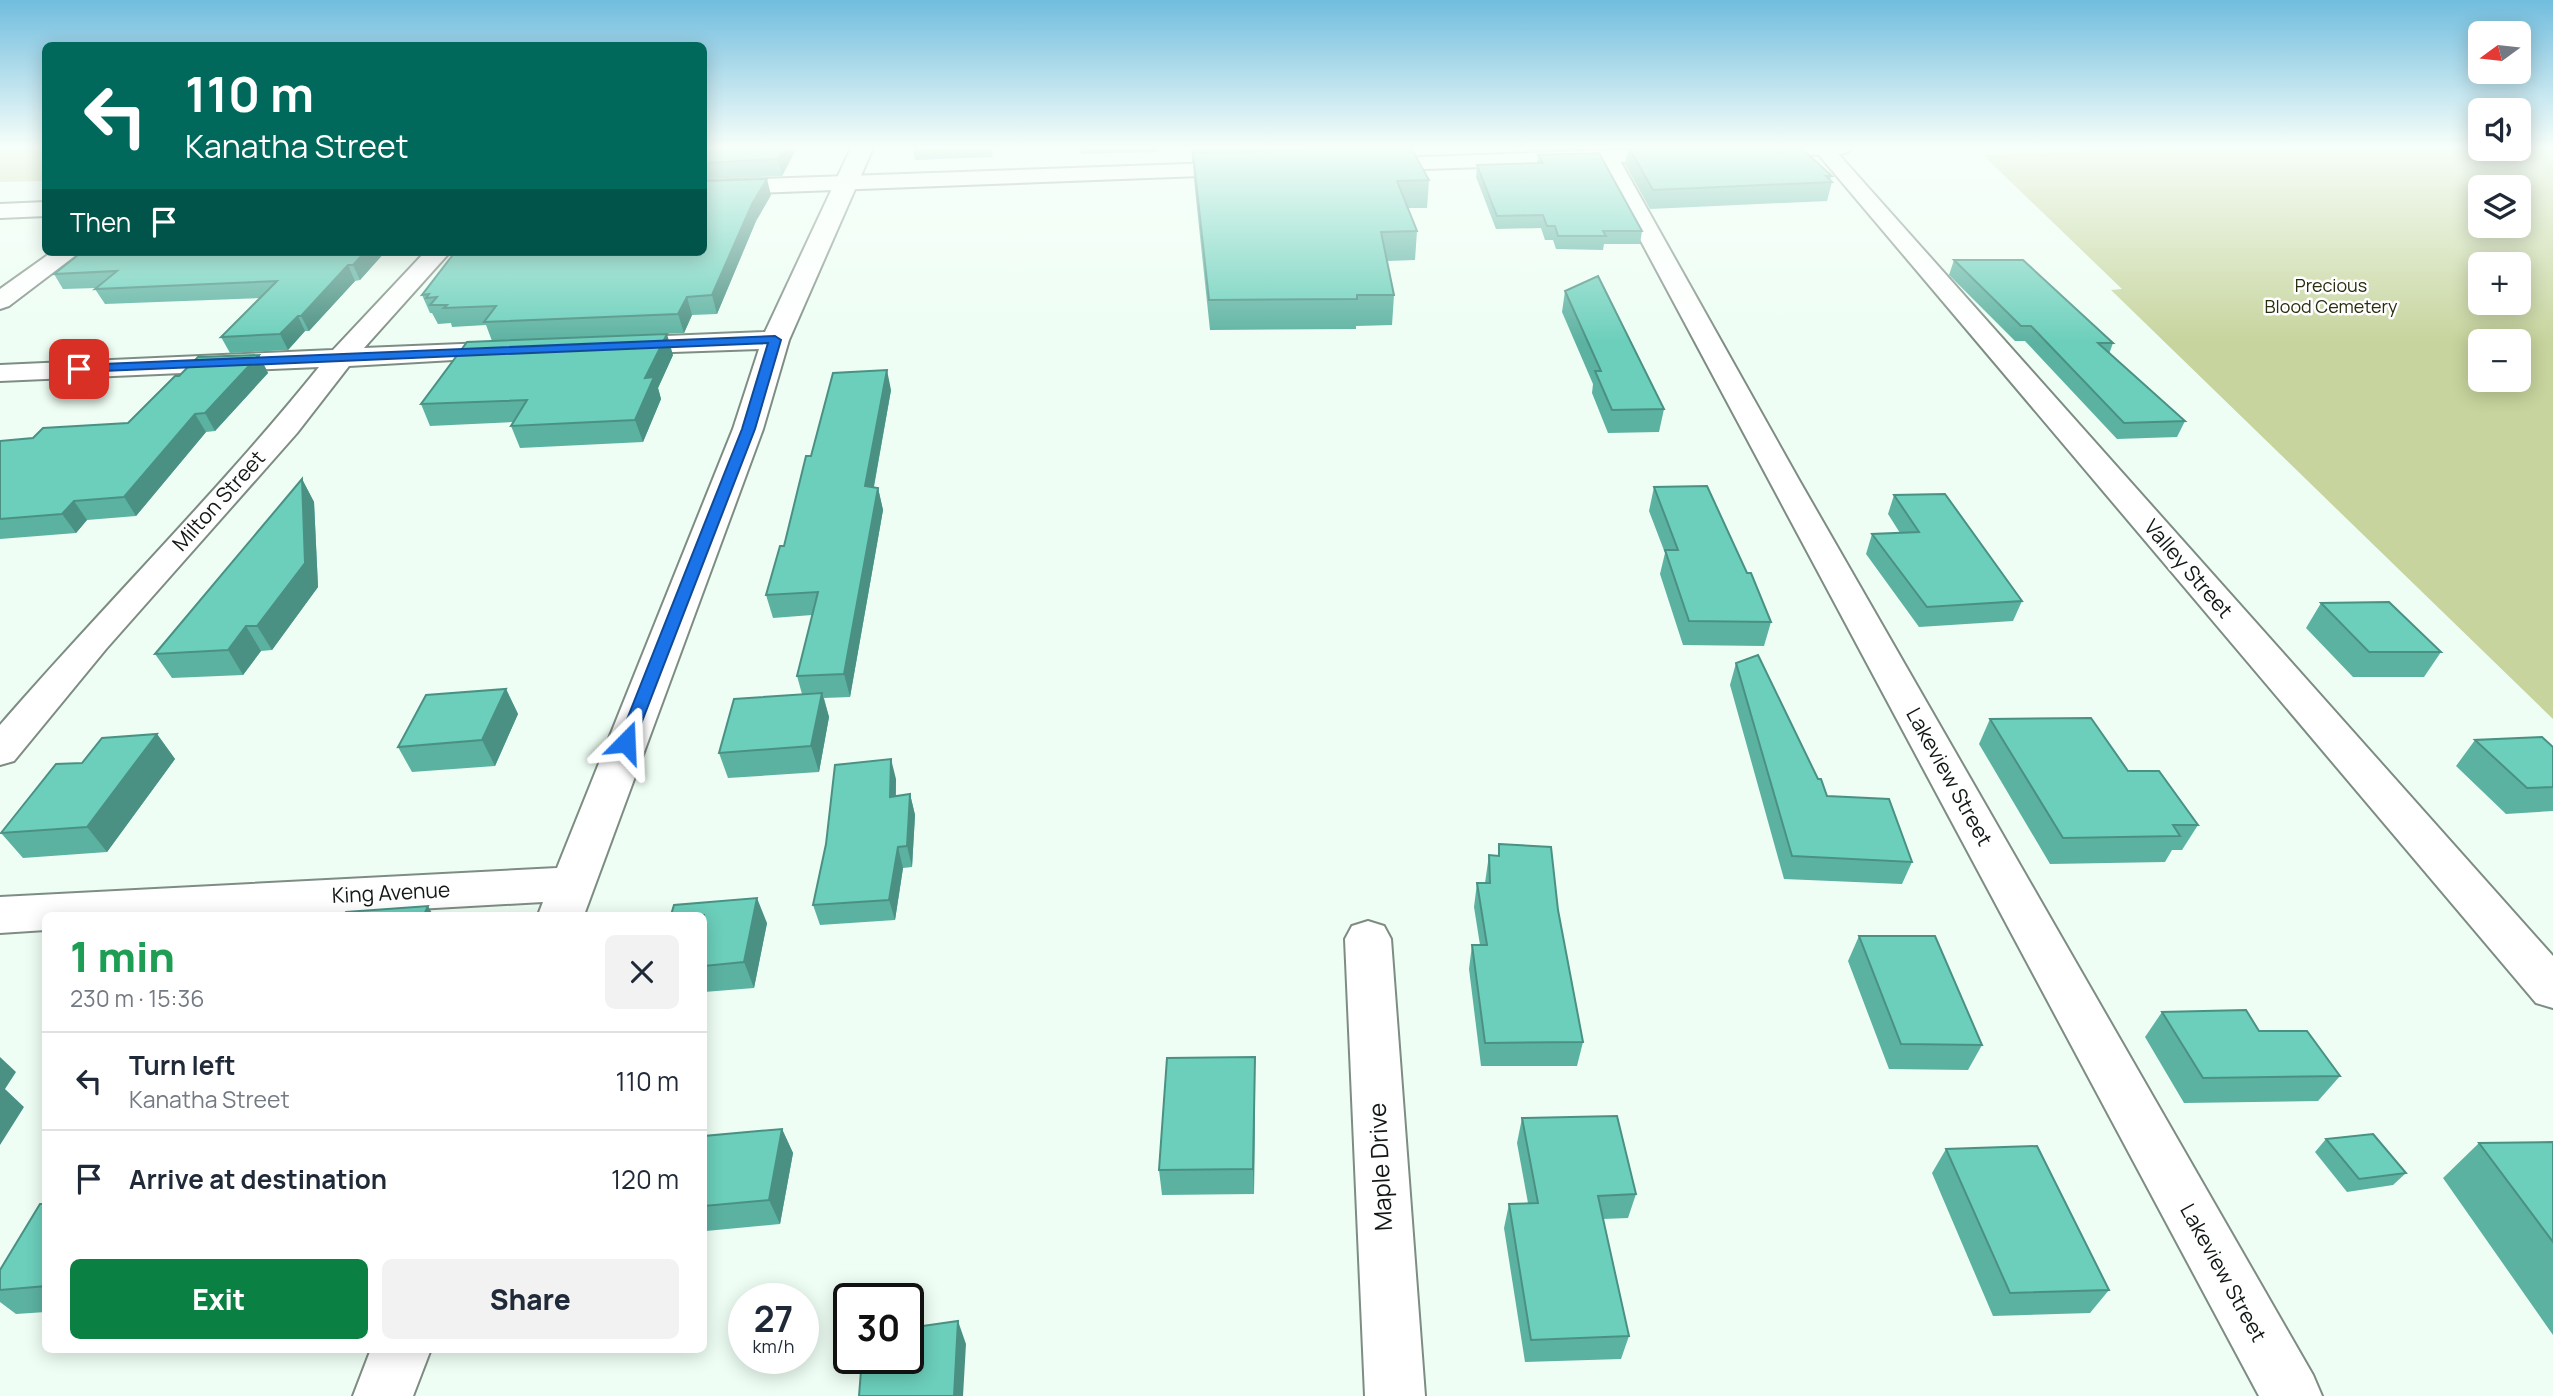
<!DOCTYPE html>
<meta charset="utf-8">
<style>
body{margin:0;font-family:Manrope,sans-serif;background:#f2f2f3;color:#1f2937;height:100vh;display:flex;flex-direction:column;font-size:26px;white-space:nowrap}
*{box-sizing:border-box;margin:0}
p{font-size:23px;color:#747a83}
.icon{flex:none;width:38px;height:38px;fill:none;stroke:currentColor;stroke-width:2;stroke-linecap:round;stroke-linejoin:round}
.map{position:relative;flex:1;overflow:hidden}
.panel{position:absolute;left:42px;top:912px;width:665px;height:441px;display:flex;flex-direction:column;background:#fff;border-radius:10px;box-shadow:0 4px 18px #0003}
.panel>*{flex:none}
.hud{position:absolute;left:42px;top:42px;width:665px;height:214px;border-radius:10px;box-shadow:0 4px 18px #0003;background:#00695c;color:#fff;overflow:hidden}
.needle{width:46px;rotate:255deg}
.controls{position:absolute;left:2468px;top:21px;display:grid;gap:14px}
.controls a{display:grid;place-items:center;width:63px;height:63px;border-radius:10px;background:#fff;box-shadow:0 4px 18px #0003;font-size:35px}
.speed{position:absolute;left:728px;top:1283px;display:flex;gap:14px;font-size:35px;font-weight:700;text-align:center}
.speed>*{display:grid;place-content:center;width:91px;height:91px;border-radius:50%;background:#fff;box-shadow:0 4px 18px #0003;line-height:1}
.speed small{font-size:18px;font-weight:400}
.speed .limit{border:4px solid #111;border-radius:10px;background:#fff;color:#111}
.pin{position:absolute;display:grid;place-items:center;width:60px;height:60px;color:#fff;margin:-30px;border-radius:14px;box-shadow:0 4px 10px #0006}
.me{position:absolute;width:77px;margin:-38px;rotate:21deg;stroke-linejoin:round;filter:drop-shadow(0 0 5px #0008)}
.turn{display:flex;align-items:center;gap:24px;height:147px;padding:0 28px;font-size:32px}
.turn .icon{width:91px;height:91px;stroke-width:2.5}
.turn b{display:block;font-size:49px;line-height:60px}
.then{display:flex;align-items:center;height:66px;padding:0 28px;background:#0003;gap:14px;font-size:26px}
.round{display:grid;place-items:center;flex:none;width:74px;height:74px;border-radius:10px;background:#f2f2f3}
.summary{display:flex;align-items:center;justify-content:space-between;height:119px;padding:0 28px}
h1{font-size:42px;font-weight:800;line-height:52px;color:#1e9e55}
.button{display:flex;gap:14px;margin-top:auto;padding:14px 28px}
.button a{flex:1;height:80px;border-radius:10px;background:#0b8043;color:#fff;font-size:28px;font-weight:800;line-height:80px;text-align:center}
.button a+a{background:#f2f2f3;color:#1f2937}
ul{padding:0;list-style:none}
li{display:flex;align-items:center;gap:21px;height:98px;padding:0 28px;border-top:2px solid #e0e1e3}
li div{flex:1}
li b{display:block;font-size:26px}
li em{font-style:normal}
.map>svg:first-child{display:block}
.green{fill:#c7d49d;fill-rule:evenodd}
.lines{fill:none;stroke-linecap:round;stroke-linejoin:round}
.minor-casing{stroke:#7e8d84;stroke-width:4}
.tertiary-casing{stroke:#7e8d84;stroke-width:4}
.minor{fill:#fff;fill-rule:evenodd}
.tertiary{fill:#fff;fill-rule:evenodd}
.wall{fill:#5cb2a1}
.shaded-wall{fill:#4b9183}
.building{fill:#6bcfbb;stroke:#4b9183;stroke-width:2}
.route{fill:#1a73e8;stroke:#114b97;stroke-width:2}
.labels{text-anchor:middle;stroke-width:5;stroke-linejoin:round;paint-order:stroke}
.far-park-label{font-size:18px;fill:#292f0e;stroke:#fff}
.street-label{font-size:21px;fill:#121815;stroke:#fff}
.near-street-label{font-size:24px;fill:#121815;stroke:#fff}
</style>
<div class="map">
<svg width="2553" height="1396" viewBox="0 0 2553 1396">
<rect width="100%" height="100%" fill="#eefef4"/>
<!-- green -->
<path class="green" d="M0,148H45V181L0,182Z
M2180,148H2553V719L2111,290L2122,289L1983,155ZM2480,187H2518V226H2480ZM2480,264H2518V303H2480ZM2480,341H2518V380H2480Z"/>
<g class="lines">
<defs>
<path id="minor" d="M851,148H873L789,340L763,429L584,915H538L543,902L312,915H46V930L0,933V897L557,868L733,429L759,349L616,354L606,352L602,346L606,340L616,338L765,332Z
M1813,148H1833L2553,956V1008L2536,1003Z
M1607,151L1615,152L1618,157L1799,480L2313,1375L2322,1396H2259L1596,157L1599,152Z
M52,252H80L9,306L0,309V289Z
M425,252H450L364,348L511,342L521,344L525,350L521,356L349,366L297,433L106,649L14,761L0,765V725C105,604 219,491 319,367L0,381V365L333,350Z
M1368,921L1384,926L1391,939L1425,1396H1365L1345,939L1352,926Z
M371,1349H431L413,1396H353Z"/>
<path id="tertiary" d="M1668,148L1685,150L1689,154L1685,158L1678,160L1368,171L1360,170L1357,165L1360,160L1368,159Z
M1741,148H1852L1848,152L1841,154L1749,157L1742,155L1738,151Z
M1245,162L1253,164L1256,169L1253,174L704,195V181Z
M46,202V216L0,218V204Z"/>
</defs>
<!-- minor casing -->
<use href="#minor" class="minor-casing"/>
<!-- tertiary casing -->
<use href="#tertiary" class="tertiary-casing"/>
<!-- minor -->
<use href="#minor" class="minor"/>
<!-- tertiary -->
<use href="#tertiary" class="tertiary"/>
</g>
<!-- wall -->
<path class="wall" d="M704,148H797L782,176L704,179Z
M913,148H993L992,157L915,160Z
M1080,148H1158L1159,152L1081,154Z
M1191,148H1288V150L1312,149L1311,148H1411L1429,180L1427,208H1408L1417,231L1415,260L1387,261L1394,295L1392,325L1356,326V329L1210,330L1194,180L1193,162H1192Z
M1522,148H1586L1524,150Z
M1628,148H1801L1832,176L1830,180L1832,182L1827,201L1650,209L1625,164Z
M1538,155L1642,231L1640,244H1604L1603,250L1556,249L1553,240H1545L1541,228L1496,229L1476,177L1477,165L1537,163Z
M771,195L756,221L717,314L692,315L684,333L492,341L486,325L452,327L451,323L438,324L432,313H430L422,295Z
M385,252L360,280L355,281L309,331H305L288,350L230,353L221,337L261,298L105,304L95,289L97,288L63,289L54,274Z
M1954,260L2113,343L2109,354L2185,421L2177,437L2117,439L2025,341H2015L1949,275Z
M1565,291L1664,409L1659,432L1608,433L1592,393L1593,384L1562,312Z
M259,355L268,373L215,431L206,432L136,516L87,520L76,533L0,539V441L33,438L128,423L179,376Z
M673,355L658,388L661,399L643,442L520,448L511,426L513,422L430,426L421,404Z
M891,390L874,487L878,488L883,510L850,697L824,698L829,717L819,772L728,778L719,753L802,694L797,676L812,615L773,618L766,595L784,546L811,456Z
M302,479L314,502L318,587L272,650L261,651L243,675L172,678L155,654Z
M1654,487L1747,573L1771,622L1764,646L1683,645L1660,574L1665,553L1649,511Z
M1894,495L2022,601L2013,621L1919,627L1866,554L1872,534L1900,533L1888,514Z
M2321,603L2441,652L2424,677H2353L2306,628Z
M1736,663L1818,779L1827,796L1912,862L1902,884L1784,879L1730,685Z
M506,689L518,714L495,766L412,772L398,747Z
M1990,719L2128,771L2198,825L2182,850H2172L2165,862L2050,864L1979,744Z
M157,734L175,759L107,852L23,858L1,833L82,763Z
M2475,740L2553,747V811L2506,814L2456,766Z
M896,779V796L910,794L915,815L912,867L903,868L895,920L820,925L813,905Z
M1499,844L1558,910L1583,1042L1577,1066H1481L1469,969L1472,945H1480L1474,907L1477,883H1485L1489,855L1498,856Z
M704,915L767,923L754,988L704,992Z
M1859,936L1982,1045L1968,1070L1889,1069L1848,961Z
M2162,1012L2259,1031L2340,1076L2318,1101L2184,1103L2145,1037Z
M1255,1082L1254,1194L1162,1195L1159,1170Z
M1522,1118L1636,1194L1628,1218L1603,1219L1629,1336L1621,1359L1525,1362L1504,1228L1509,1204L1528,1203L1517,1143Z
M782,1129L793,1153L780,1224L706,1231L704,1240V1136Z
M2326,1139L2406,1173L2393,1185L2347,1192L2315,1152Z
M2553,1142V1335L2443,1178L2479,1143Z
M1946,1149L2109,1290L2090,1313L1993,1316L1932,1173Z
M46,1204V1312L16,1314L0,1302V1270Z"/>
<!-- shaded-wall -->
<path class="shaded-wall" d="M785,148H797L782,176L778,159Z
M767,179L771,195L756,221L717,314L712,295L752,204Z
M365,252H385L360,280L353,265Z
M348,265L355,281L309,331L301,316Z
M687,297L692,315L684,333L678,314Z
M298,316L305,331L288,350L280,334Z
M667,334L673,355L658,388L661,399L643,442L635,420L645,378Z
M259,355L268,373L215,431L205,413Z
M887,370L891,390L870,507L865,486Z
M195,414L206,432L136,516L124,497Z
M302,479L314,502L318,587L272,650L257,626Z
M878,488L883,510L850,697L844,674Z
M74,501L87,520L76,533L62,514Z
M246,626L261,651L243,675L228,650Z
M506,689L518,714L495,766L482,740Z
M822,693L829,717L819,772L811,746Z
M157,734L175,759L107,852L87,827Z
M891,759L896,779L895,817L890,797Z
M910,794L915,815L912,867L907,846Z
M898,847L903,868L895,920L889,900Z
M757,898L767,923L754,988L744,962Z
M428,906L433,915H424Z
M0,1057L16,1072L5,1089L24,1107L0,1145Z
M1255,1057V1082L1254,1194L1253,1169Z
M782,1129L793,1153L780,1224L769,1200Z
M958,1321L966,1344L963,1396H954Z"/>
<!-- building -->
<path class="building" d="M704,148H785L778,159L704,163Z
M1344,148H1411L1429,180L1397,181L1417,231L1381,232L1394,295H1357V299L1209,300L1193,153Z
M1629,148H1801L1832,176H1826L1832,182L1653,190Z
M1599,153L1642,231H1603L1606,236H1558L1555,226H1547L1543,215L1497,216L1477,165L1543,163L1538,155Z
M767,179L752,204L712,295L687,297L678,314L484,322L496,306L444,308L447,305H430L437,297L426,298L429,294L422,295L455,252H704V181Z
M82,252H365L353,265H348L301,316H298L280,334L221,337L277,281L95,289L117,271L54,274Z
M1954,260H2023L2113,343H2098L2185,421L2124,423L2031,326H2021Z
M1598,276L1664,409L1612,410L1595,371H1601L1565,291Z
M667,334L645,378L654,377L635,420L511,426L527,400L421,404L467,342Z
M259,355L205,413L195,414L124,497L74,501L62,514L0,519V441L33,438L43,428L128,423L175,376H179L198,357Z
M887,370L865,486L878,488L844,674L797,676L818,592L766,595L780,546H784L806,456H811L833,373Z
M302,479L305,563L257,626H246L228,650L155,654Z
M1707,486L1747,573H1751L1771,622L1689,621L1665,550H1678L1654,487Z
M1945,494L2022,601L1927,607L1872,534L1919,532L1894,495Z
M2389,602L2441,652H2369L2321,603Z
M1758,655L1818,779H1821L1827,796L1889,799L1912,862L1792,856L1736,663Z
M506,689L482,740L398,747L426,695Z
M822,693L811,746L719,753L734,699Z
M2091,718L2128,771H2159L2198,825H2173L2180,836L2063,838L1990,719Z
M157,734L87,827L1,833L56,764L82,763L102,738Z
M2542,737L2553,747V787L2527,788L2475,740Z
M891,759L890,797L910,794L907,846L898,847L889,900L813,905L826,844L835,765Z
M1499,844L1551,847L1558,910L1583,1042L1485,1043L1472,945H1487L1477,883H1490L1489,855L1499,856Z
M757,898L744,962L704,966V915H671L674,905Z
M428,906L424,915H344L346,912Z
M1859,936H1935L1982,1045L1901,1044Z
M2246,1010L2259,1031H2307L2340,1076L2203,1078L2162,1012Z
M1255,1057L1253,1169L1159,1170L1167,1058Z
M1617,1116L1636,1194L1598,1196L1629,1336L1531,1340L1509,1204L1538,1203L1522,1118Z
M782,1129L769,1200L704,1206V1136Z
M2373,1134L2406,1173L2359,1179L2326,1139Z
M2553,1142V1242L2479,1143Z
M2037,1146L2109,1290L2010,1293L1946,1149Z
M40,1204H46V1286L0,1290V1270Z
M958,1321L954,1396H859L862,1358H908V1328Z"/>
<!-- sky -->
<linearGradient id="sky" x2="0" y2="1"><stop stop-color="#71bdde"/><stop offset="0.43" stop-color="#f7fffa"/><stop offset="1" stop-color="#f7fffa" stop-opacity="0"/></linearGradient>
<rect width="2553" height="343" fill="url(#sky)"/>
<!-- route -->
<path class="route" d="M775,336L781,340L755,429L634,742L626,747L618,742L742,429L768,343L79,372L73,369L79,365Z"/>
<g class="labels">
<!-- far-park labels -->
<g class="far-park-label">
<text x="2331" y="292">Precious<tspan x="2331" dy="21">Blood Cemetery</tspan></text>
</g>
<!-- street labels -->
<g class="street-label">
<text transform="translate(219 501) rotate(-48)" y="7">Milton Street</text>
<text transform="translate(2188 569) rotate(49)" y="7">Valley Street</text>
<text transform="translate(1949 777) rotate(61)" y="7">Lakeview Street</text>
<text transform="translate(391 893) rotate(-3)" y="7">King Avenue</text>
<text transform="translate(2223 1273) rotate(61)" y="7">Lakeview Street</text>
</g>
<!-- near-street labels -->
<g class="near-street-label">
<text transform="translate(1381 1167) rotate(-93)" y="8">Maple Drive</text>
</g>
</g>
</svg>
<div class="controls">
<a><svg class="needle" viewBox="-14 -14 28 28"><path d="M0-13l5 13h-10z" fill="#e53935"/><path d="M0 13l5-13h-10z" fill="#747a83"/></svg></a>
<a><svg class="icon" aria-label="sound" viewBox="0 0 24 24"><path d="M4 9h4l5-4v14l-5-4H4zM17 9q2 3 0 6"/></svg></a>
<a><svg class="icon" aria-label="layers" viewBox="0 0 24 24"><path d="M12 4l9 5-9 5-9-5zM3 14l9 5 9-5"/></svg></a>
<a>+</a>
<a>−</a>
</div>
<div class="speed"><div>27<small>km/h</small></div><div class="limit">30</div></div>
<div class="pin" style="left:79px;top:369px;background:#d93025"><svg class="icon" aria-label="arrive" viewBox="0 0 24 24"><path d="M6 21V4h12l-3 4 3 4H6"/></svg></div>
<svg class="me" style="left:626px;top:742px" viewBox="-20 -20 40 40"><path d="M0-17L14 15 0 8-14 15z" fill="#1a73e8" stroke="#fff" stroke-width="4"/></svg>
<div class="hud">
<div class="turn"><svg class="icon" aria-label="left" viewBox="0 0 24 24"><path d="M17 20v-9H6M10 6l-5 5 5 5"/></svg><div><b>110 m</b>Kanatha Street</div></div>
<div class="then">Then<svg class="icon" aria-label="arrive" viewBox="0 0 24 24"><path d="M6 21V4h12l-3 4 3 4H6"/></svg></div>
</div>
<section class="panel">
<div class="summary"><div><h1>1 min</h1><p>230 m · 15:36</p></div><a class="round"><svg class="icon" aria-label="close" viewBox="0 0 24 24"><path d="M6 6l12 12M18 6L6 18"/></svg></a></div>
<ul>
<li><svg class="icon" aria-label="left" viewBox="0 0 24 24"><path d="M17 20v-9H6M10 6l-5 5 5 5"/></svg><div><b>Turn left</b><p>Kanatha Street</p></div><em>110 m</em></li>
<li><svg class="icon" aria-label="arrive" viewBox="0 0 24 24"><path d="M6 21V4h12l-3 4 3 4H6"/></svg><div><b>Arrive at destination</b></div><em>120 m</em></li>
</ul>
<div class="button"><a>Exit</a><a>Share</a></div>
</section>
</div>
